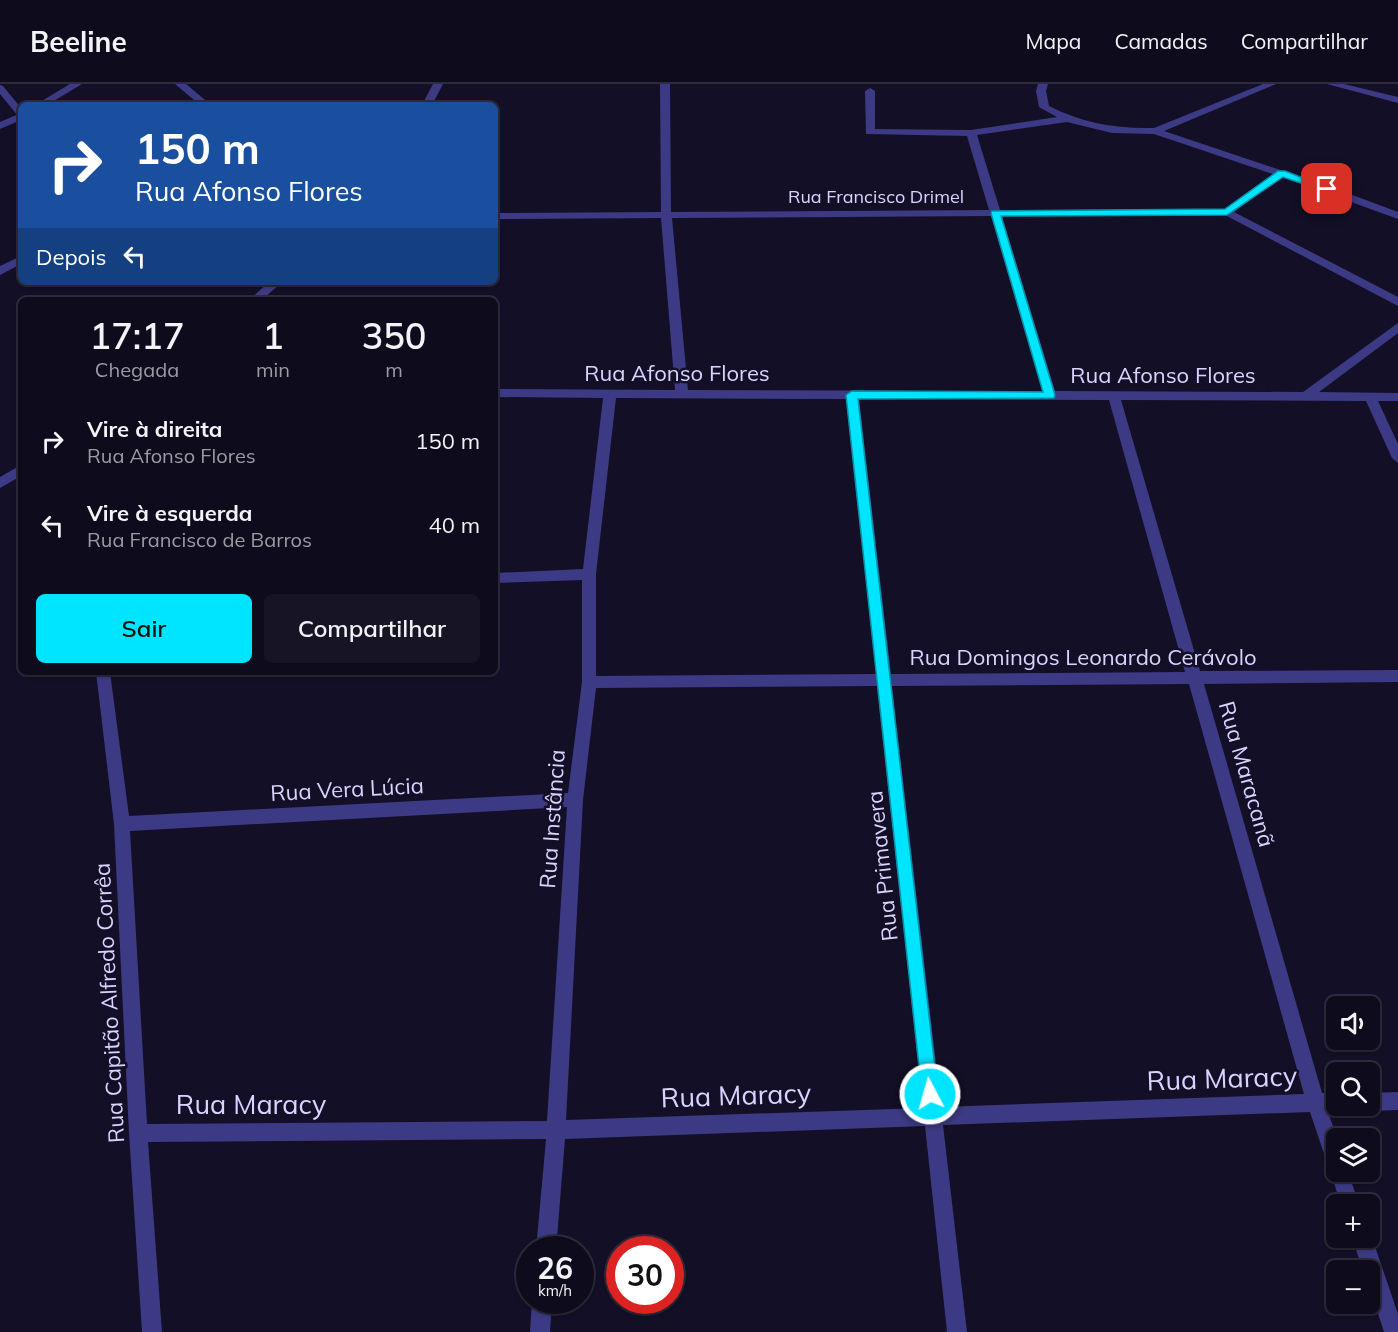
<!DOCTYPE html>
<html lang="pt">
<meta charset="utf-8">
<style>
body{margin:0;font-family:Mulish,sans-serif;background:#171425;color:#f1f3f6;height:100vh;display:flex;flex-direction:column;font-size:22px;white-space:nowrap}
*{box-sizing:border-box;margin:0}
p{font-size:20px;color:#9b9ba3}
.icon{flex:none;width:33px;height:33px;fill:none;stroke:currentColor;stroke-width:2;stroke-linecap:round;stroke-linejoin:round}
.map{position:relative;flex:1;overflow:hidden}
.side{position:absolute;left:18px;top:213px;width:480px;height:378px;display:flex;flex-direction:column;background:#0e0b1c;border-radius:9px;box-shadow:0 2px 4px #0004,0 0 0 2px #2e2b3b}
.side>*{flex:none}
.banner{position:absolute;left:18px;top:18px;width:480px;height:183px;border-radius:9px;box-shadow:0 2px 4px #0004,0 0 0 2px #2e2b3b;background:#1a4fa0;color:#fff;overflow:hidden}
.tools{position:absolute;left:1326px;top:912px;display:grid;gap:12px}
.tools a{display:grid;place-items:center;width:54px;height:54px;border-radius:9px;background:#0e0b1c;box-shadow:0 2px 4px #0004,0 0 0 2px #2e2b3b;font-size:30px}
.speed{position:absolute;left:516px;top:1152px;display:flex;gap:12px;font-size:30px;font-weight:700;text-align:center}
.speed>*{display:grid;place-content:center;width:78px;height:78px;border-radius:50%;background:#0e0b1c;box-shadow:0 2px 4px #0004,0 0 0 2px #2e2b3b;line-height:1}
.speed small{font-size:15px;font-weight:400}
.speed .limit{border:9px solid #d22;background:#fff;color:#111}
.pin{position:absolute;display:grid;place-items:center;width:51px;height:51px;color:#fff;margin:-26px;border-radius:12px;box-shadow:0 3px 9px #0006}
.me{position:absolute;width:66px;margin:-33px;rotate:354deg;stroke-linejoin:round;filter:drop-shadow(0 0 4px #0008)}
.turn{display:flex;align-items:center;gap:21px;height:126px;padding:0 18px;font-size:27px}
.turn .icon{width:78px;height:78px;stroke-width:2.5}
.turn b{display:block;font-size:42px;line-height:51px}
.then{display:flex;align-items:center;height:57px;padding:0 18px;background:#0003;gap:12px;font-size:22px}
.eta{display:flex;justify-content:space-evenly;align-items:center;height:102px;text-align:center}
.eta b{font-size:36px;font-weight:600;line-height:42px}
.button{display:flex;gap:12px;margin-top:auto;padding:12px 18px}
.button a{flex:1;height:69px;border-radius:9px;background:#00e5ff;color:#111;font-size:24px;font-weight:600;line-height:69px;text-align:center}
.button a+a{background:#171425;color:#f1f3f6}
ul{padding:0;list-style:none}
li{display:flex;align-items:center;gap:18px;height:84px;padding:0 18px}
li div{flex:1}
li b{display:block;font-size:22px}
li em{font-style:normal}
header{display:flex;align-items:center;gap:36px;box-sizing:border-box;height:84px;padding:0 30px;background:#0e0b1c;border-bottom:2px solid #2e2b3b}
header strong{font-size:28px}
nav{display:flex;gap:33px;margin-inline-start:auto;font-size:21px}
.map>svg:first-child{display:block}
.lines{fill:none;stroke-linecap:round;stroke-linejoin:round}
.minor{fill:#3d3a85;fill-rule:evenodd}
.tertiary{fill:#3d3a85;fill-rule:evenodd}
.route{fill:#00e5ff;stroke:#0095a6;stroke-width:1.5}
.labels{text-anchor:middle;stroke-width:5;stroke-linejoin:round;paint-order:stroke}
.far-street-label{font-size:18px;fill:#d9d4ff;stroke:#130f26}
.street-label{font-size:22px;fill:#d9d4ff;stroke:#130f26}
.near-street-label{font-size:27px;fill:#d9d4ff;stroke:#130f26}
</style>
<header>
<strong>Beeline</strong>
<nav><a>Mapa</a><a>Camadas</a><a>Compartilhar</a></nav>
</header>
<div class="map">
<svg width="1398" height="1248" viewBox="0 0 1398 1248">
<rect width="100%" height="100%" fill="#130f26"/>
<g class="lines">
<!-- minor -->
<path class="minor" d="M175,0H186L211,21H200Z
M433,0H443L432,21H422Z
M660,0H670L671,128L989,126L967,52L866,50L865,7L870,4L875,7V45L971,46L1057,33L1039,23L1036,7L1038,0H1048L1046,7L1049,22C1082,39 1116,45 1154,44L1263,0H1276L1164,47L1331,103L1398,128V135L1282,93L1234,128L1398,213V222L1225,131L1002,132L1055,307L1303,308L1398,239V249L1319,308L1398,309V317H1378L1398,360V379L1392,374L1366,317L1121,316L1200,587L1398,586V598L1204,600L1322,1009H1336V1022H1344L1336,1027L1328,1028L1337,1054L1336,1088H1348L1359,1120H1341L1310,1028L943,1041L967,1248H947L925,1042L565,1055L556,1166H536L546,1055L148,1058L162,1248H142L129,1049L114,740L96,588H110L129,732L568,709L582,598V496L495,499V489L583,485L603,314L495,313V305L675,306L661,134L495,135V129L661,128ZM1067,38L1112,49L1154,50L1273,90L1225,125L1000,126L977,51ZM991,132L1043,307L688,306L672,134ZM616,314L846,315L876,590L596,592V490ZM859,315L1109,316L1185,588L891,590ZM1189,600L1304,1010L941,1023L892,602ZM877,602L923,1024L566,1036L583,716L596,604ZM567,723L547,1037L147,1040L130,747Z
M1327,0H1344L1398,13V19Z
M0,1L3,2L21,24V33L18,32L0,10Z
M21,172V180L0,191V182Z
M269,198H282L262,216H249Z
M21,381V392L0,404V393Z
M1398,1008V1026L1370,1027L1363,1025L1362,1022H1370V1009Z
M1370,1148L1398,1230V1248H1384L1370,1205V1186H1363L1352,1154H1370Z
M532,1216H552L550,1248H530Z"/>
<!-- tertiary -->
<path class="tertiary" d="M70,0H82L47,21H35Z
M21,29V36L0,45V38Z"/>
</g>
<!-- route -->
<path class="route" d="M1278,87H1285L1332,105L1327,108L1283,93L1227,131L1001,132L1055,311L1054,314L858,315L938,1010L936,1016L930,1018L924,1016L922,1010L846,311L852,307L1043,308L991,129L992,127L1225,125Z"/>
<g class="labels">
<!-- far-street labels -->
<g class="far-street-label">
<text x="876" y="119">Rua Francisco Drimel</text>
</g>
<!-- street labels -->
<g class="street-label">
<text x="677" y="297">Rua Afonso Flores</text>
<text x="1163" y="299">Rua Afonso Flores</text>
<text x="1083" y="581">Rua Domingos Leonardo Cerávolo</text>
<text transform="translate(1247 690) rotate(74)" y="8">Rua Maracanã</text>
<text transform="translate(347 705) rotate(-3)" y="8">Rua Vera Lúcia</text>
<text transform="translate(552 735) rotate(-86)" y="8">Rua Instância</text>
<text transform="translate(882 782) rotate(-96)" y="8">Rua Primavera</text>
<text transform="translate(109 919) rotate(-93)" y="8">Rua Capitão Alfredo Corrêa</text>
</g>
<!-- near-street labels -->
<g class="near-street-label">
<text transform="translate(1222 995) rotate(-2)" y="9">Rua Maracy</text>
<text transform="translate(736 1012) rotate(-2)" y="9">Rua Maracy</text>
<text x="251" y="1030">Rua Maracy</text>
</g>
</g>
</svg>
<div class="tools">
<a><svg class="icon" aria-label="sound" viewBox="0 0 24 24"><path d="M4 9h4l5-4v14l-5-4H4zM17 9q2 3 0 6"/></svg></a>
<a><svg class="icon" aria-label="search" viewBox="0 0 24 24"><circle cx="10" cy="10" r="6"/><path d="M15 15l6 6"/></svg></a>
<a><svg class="icon" aria-label="layers" viewBox="0 0 24 24"><path d="M12 4l9 5-9 5-9-5zM3 14l9 5 9-5"/></svg></a>
<a>+</a>
<a>−</a>
</div>
<div class="speed"><div>26<small>km/h</small></div><div class="limit">30</div></div>
<div class="pin" style="left:1327px;top:105px;background:#d93025"><svg class="icon" aria-label="arrive" viewBox="0 0 24 24"><path d="M6 21V4h12l-3 4 3 4H6"/></svg></div>
<svg class="me" style="left:930px;top:1010px" viewBox="-20 -20 40 40"><circle r="17" fill="#00e5ff" stroke="#fff" stroke-width="3"/><path d="M0-11L8 9 0 5-8 9z" fill="#fff"/></svg>
<div class="banner">
<div class="turn"><svg class="icon" aria-label="right" viewBox="0 0 24 24"><path d="M7 20v-9h11M14 6l5 5-5 5"/></svg><div><b>150 m</b>Rua Afonso Flores</div></div>
<div class="then">Depois<svg class="icon" aria-label="left" viewBox="0 0 24 24"><path d="M17 20v-9H6M10 6l-5 5 5 5"/></svg></div>
</div>
<section class="side">
<div class="eta">
<div><b>17:17</b><p>Chegada</p></div>
<div><b>1</b><p>min</p></div>
<div><b>350</b><p>m</p></div>
</div>
<ul>
<li><svg class="icon" aria-label="right" viewBox="0 0 24 24"><path d="M7 20v-9h11M14 6l5 5-5 5"/></svg><div><b>Vire à direita</b><p>Rua Afonso Flores</p></div><em>150 m</em></li>
<li><svg class="icon" aria-label="left" viewBox="0 0 24 24"><path d="M17 20v-9H6M10 6l-5 5 5 5"/></svg><div><b>Vire à esquerda</b><p>Rua Francisco de Barros</p></div><em>40 m</em></li>
</ul>
<div class="button"><a>Sair</a><a>Compartilhar</a></div>
</section>
</div>
